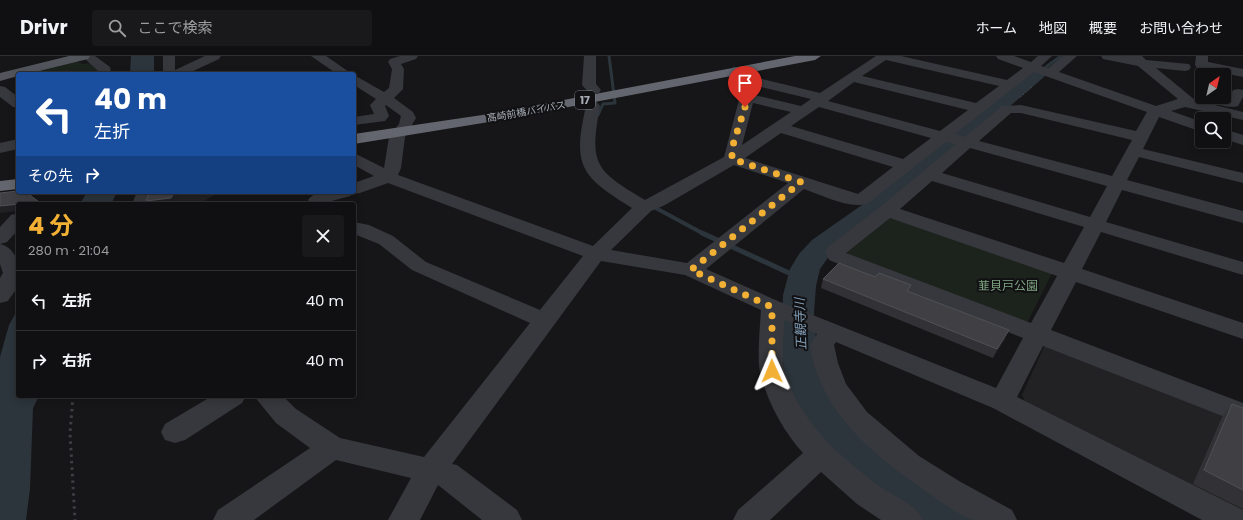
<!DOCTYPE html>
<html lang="ja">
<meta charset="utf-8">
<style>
body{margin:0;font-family:Poppins,"Noto Sans JP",sans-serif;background:#19191b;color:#f1f3f6;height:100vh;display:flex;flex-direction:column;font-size:15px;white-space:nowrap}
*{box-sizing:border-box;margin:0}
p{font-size:13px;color:#9c9d9f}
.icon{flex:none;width:22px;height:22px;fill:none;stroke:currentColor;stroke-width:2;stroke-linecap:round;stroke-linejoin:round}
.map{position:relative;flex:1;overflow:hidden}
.drawer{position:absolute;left:16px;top:146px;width:340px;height:196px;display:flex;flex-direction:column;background:#101012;border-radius:4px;box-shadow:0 2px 10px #0003,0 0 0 1px #303032}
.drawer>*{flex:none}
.guide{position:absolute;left:16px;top:16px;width:340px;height:122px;border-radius:4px;box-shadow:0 2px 10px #0003,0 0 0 1px #303032;background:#1a4fa0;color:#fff;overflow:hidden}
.needle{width:26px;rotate:34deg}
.controls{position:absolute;left:1195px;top:12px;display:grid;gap:8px}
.controls a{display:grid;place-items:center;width:36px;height:36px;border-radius:4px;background:#101012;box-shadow:0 2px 10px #0003,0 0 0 1px #303032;font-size:20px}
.pin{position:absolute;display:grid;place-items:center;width:34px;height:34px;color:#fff;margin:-41px -17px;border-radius:50% 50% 50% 0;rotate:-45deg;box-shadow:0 0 4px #0007}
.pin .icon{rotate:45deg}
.me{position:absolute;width:44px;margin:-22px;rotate:359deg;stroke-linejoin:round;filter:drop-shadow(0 0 3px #0008)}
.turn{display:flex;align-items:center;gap:14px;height:84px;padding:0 12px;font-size:18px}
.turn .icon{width:52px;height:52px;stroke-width:2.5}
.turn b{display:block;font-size:28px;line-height:34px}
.then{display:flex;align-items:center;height:38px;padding:0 12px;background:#0003;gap:8px;font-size:15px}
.round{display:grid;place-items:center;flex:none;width:42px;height:42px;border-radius:4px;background:#19191b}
.headline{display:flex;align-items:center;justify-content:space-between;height:68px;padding:0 12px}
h1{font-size:24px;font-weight:700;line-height:30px;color:#f2b134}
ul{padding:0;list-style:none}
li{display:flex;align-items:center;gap:12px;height:60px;padding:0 12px;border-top:1px solid #303032}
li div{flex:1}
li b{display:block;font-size:15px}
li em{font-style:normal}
header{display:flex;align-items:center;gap:24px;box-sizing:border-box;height:56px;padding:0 20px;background:#101012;border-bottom:1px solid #303032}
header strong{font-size:19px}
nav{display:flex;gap:22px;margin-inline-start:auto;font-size:14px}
.search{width:280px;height:36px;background:#19191b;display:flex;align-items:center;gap:10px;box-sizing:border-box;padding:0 14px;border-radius:4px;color:#9c9d9f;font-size:15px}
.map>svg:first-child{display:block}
.built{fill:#222225}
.green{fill:#1c231d}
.water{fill:#2c353c}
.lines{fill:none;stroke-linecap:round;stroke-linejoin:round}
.stream-far2{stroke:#2c353c;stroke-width:3}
.stream-far1{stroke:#2c353c;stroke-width:4}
.stream{stroke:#2c353c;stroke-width:5}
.river{fill:#2c353c;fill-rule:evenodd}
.path-far1{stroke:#3d3f44;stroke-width:1.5;stroke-dasharray:1.5 2;stroke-linecap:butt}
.path{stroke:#3d3f44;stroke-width:3;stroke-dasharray:2.5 4;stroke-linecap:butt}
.minor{fill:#37383d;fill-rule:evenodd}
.major{fill:#53555c;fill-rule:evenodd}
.highway{fill:#63666e;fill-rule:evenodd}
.wall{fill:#323236}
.shaded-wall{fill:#212124}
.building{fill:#3f3f44;stroke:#4f5156}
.route{stroke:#f2b134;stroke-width:7;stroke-dasharray:0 12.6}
.labels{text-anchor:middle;stroke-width:4;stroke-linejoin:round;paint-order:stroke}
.far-street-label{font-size:10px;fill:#a8adb8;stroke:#111113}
.shield{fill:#111113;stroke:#7b7e86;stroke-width:1}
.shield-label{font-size:11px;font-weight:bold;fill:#a8adb8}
.park-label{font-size:12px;fill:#7fa381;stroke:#111113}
.water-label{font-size:13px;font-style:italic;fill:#7f9bb3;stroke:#111113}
</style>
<header>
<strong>Drivr</strong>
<div class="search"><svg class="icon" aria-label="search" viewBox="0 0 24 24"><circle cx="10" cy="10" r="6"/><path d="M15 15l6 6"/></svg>ここで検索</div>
<nav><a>ホーム</a><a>地図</a><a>概要</a><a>お問い合わせ</a></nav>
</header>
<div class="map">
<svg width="1243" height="464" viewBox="0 0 1243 464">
<rect width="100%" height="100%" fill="#161618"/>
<!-- built -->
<path class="built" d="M155,136H220L199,148H149Z
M1044,291H1055L1243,364V461L1028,351L1022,339Z"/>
<!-- green -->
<path class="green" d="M76,5L83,8L89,7L100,17L23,18Z
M897,161L1052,217L1028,265H1018L850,202L846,195L887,162Z"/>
<!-- water -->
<path class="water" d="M131,0H154V18H130Z
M87,136H117L111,148H80Z
M18,253V340H39L33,352L30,433L26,464H0V301L9,269Z"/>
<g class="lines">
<!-- stream-far2 -->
<path class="stream-far2" d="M1046,11L1061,0
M598,59L603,48L615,47L609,0"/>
<!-- stream-far1 -->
<path class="stream-far1" d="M652,150L704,178"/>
<!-- stream -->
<path class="stream" d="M702,177L802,223"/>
<!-- river -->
<path class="river" d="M1038,12L1044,13L1047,17L1044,21L887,156L832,196L820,213L816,230L814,257L817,296L821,319L831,343L844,360L862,378L904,410L971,450L977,464H918L853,418L833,401L816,381L797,349L785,319L781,289L783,239L790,213L799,198L812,184L869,144L1032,13Z"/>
<!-- path-far1 -->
<path class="path-far1" d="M1020,41L1033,30"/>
<!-- path -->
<path class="path" d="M73,340L70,377L75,464"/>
<!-- minor -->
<path class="minor" d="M85,0H95L110,11L111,17L96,18L98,15L84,2Z
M163,0H175V14L205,0H221L219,3L187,18H163Z
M311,0H326L352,18H337Z
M400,0H418L416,3L401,8L404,13L403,33L394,42L413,56L416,62L405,81L401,112L398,119L593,190L632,152C581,120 572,111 586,50L581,44L583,41H593L600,50C589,109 595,114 645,144L724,101L739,44L738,25L732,14L733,11H743L749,20L820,37L876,0H901L1007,24L1023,12L998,3L996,0H1014L1031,6L1038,0H1052L1041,10L1048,12L1063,0H1077L1059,16L1156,50L1178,43L1138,10L1103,3L1101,0H1142L1146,4L1189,8L1191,11L1189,14L1185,15L1156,12L1195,44L1243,56V64L1185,51L1171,55L1202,66V76L1159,61L1143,93L1243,117V127L1139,101L1127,124L1243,155V167L1122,134L1106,166L1243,206V219L1101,176L1082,213L1243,267V283L1076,226L1051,274L1243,347V368L1043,290L1017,341L1243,454V464H1202L993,352L836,286L834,289L838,307L846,328L867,356L919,400L959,425L1012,454L1017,464C1003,464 988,464 974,464C965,463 938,444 930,438C875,400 820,358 810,289L817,278L784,264C784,279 781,303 785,316C800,366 838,399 878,429C893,441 914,446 923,464H881L857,448L821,416L770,464H733L738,454L803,397C783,375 767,345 760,316C757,304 760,269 761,254L685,219L601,205L452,408L457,409L517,454L522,464H482L438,429L420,464H388L411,422L336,404L254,464H213L218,454L310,392L276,367L254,340H283L296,353L340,382L424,401L530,267L412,214L379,188L354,178V166L369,169L393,180L426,206L540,254L583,200L388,127L360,137L352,138L350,140L328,146L329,148H311L308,144C316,132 341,136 354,136V127L374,120L354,109V97L384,112L389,81L399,68L401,60L386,49L385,50L389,60L385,65L354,69V61L374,58L370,49L376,43L354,29V19L384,36L389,32L392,13L388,6L390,3ZM886,4L999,30L976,47L862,20ZM1034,16L1147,56L1136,75L1021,49L1002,50L965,81L955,78ZM854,26L968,54L940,75L828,45ZM752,29L811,43L801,50L754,39ZM753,47L791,56L742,89ZM819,51L931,82L903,103L791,70ZM1011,57H1021L1132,84L1112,120L979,85ZM781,77L893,111L858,138L745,102ZM946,86L956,88L880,151L828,191L825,195L829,204L1023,282L996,332L780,246L706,213L804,133C822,139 848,153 867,148ZM970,92L1107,130L1090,161L942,117ZM734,109L788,127L687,207L611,194L651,155L665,149ZM932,125L1084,171L1064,207L900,153ZM890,162L1057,220L1031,267L846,197Z
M584,0H596V28L601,34L599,37H589L582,29Z
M1196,0H1208V6L1243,13V21L1197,12L1195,9Z
M0,30L5,31L18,41V52L13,51L0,41Z
M1238,33L1243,34V41L1238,50C1228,53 1215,47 1205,45L1203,42H1229L1233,34Z
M1224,73L1243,79V89L1224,83Z
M18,83V93L0,97V87Z
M137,136H155L150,148H132Z
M18,157V174L7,186L0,188C17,192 22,212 18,228C17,234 11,240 8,245L0,247V222L3,217L0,208V171L11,159Z
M212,340H246L242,347L185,384L175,387L165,384L161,376L165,368Z"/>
<!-- major -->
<path class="major" d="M69,0H90L88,3L27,18H18V20L0,25V17Z"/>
<!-- highway -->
<path class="highway" d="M795,0H821L815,4L489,66L354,88V78L489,58Z
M18,123V133L0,135V125Z"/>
</g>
<!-- wall -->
<path class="wall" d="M823,223L909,235L1005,283L993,302L821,232Z
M1232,348L1243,352V453L1193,428L1222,361Z"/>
<!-- shaded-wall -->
<path class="shaded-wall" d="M174,136H181L176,148H147L146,145Z
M39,146L40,148H20Z
M18,148V155L0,157V150Z
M1009,274L1005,283L993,302L997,293Z"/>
<!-- building -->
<path class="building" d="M18,135V136H26L39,146L0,150V137Z
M150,136H174L171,142L146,145Z
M839,207L875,221L879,217L911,229L907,235L1009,274L997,293L823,223Z
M1232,348L1243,352V434L1204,414Z"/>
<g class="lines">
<!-- route -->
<path class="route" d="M745,51L732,92V103L801,126L691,214L772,251V315"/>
</g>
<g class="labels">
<!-- far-street labels -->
<g class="far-street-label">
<text transform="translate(526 55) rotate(-10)" y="4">高崎前橋バイパス</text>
</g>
<!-- shield labels -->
<rect class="shield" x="575" y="35" width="20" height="18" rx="3"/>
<g class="shield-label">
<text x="585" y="48">17</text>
</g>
<!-- park labels -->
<g class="park-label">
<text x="1008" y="234">韮貝戸公園</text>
</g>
<!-- water labels -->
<g class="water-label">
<text transform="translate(800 268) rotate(-92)" y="5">正観寺川</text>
</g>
</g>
</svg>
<div class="controls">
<a><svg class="needle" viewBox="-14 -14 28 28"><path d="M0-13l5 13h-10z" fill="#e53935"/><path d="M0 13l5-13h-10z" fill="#9c9d9f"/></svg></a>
<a><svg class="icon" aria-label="search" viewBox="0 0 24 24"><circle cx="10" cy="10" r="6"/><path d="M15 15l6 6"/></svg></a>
</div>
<div class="pin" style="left:745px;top:51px;background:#d93025"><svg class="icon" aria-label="arrive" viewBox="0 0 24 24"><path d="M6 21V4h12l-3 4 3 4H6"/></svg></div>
<svg class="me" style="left:772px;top:315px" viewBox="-20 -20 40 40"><path d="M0-17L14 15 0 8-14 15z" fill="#f2b134" stroke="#fff" stroke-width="4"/></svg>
<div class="guide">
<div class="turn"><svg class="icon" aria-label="left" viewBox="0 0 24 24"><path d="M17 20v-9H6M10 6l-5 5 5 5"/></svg><div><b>40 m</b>左折</div></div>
<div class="then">その先<svg class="icon" aria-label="right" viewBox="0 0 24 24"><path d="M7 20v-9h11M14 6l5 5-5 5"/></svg></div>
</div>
<section class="drawer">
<div class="headline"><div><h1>4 分</h1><p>280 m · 21:04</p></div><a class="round"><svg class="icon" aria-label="close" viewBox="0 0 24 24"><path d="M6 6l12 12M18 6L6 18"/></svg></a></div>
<ul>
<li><svg class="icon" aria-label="left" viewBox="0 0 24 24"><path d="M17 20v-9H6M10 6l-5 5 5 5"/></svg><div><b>左折</b></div><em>40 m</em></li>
<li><svg class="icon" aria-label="right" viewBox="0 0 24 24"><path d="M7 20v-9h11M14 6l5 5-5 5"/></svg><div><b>右折</b></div><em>40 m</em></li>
</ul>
</section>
</div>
